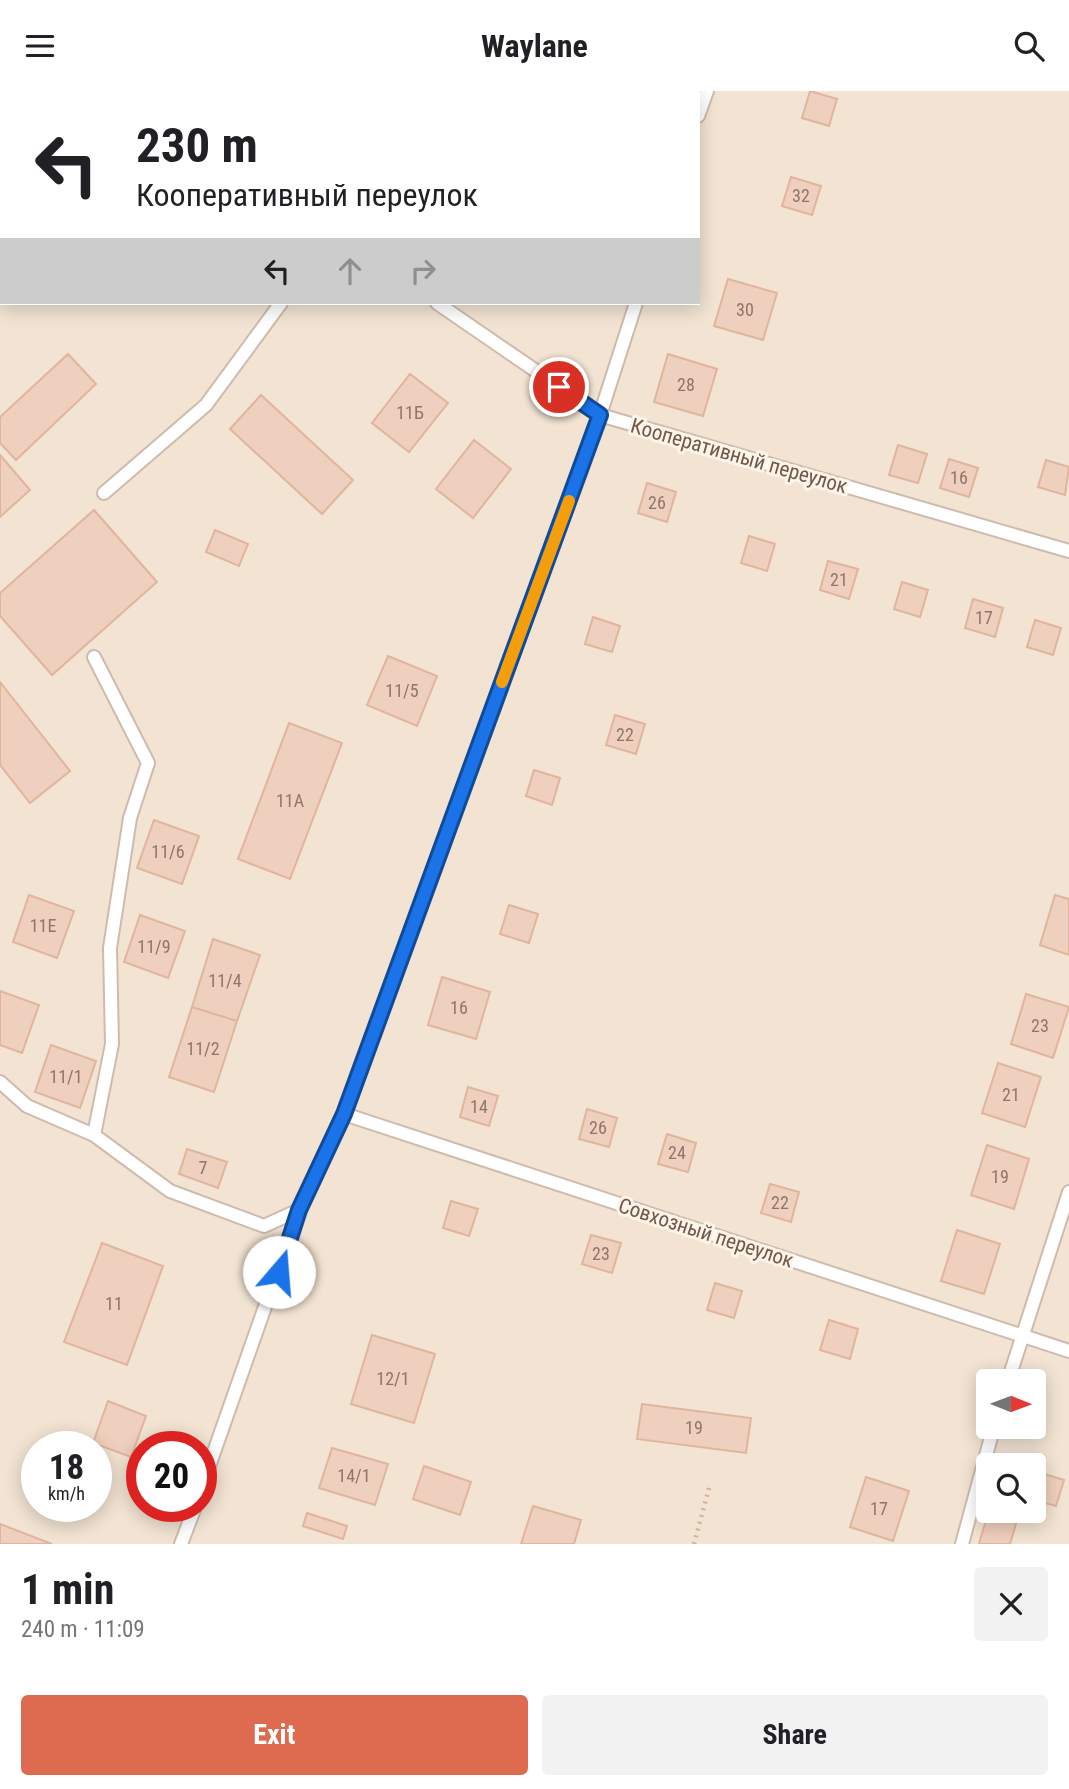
<!DOCTYPE html>
<meta charset="utf-8">
<style>
body{margin:0;font-family:"Roboto Condensed",sans-serif;background:#f2f2f2;color:#202124;height:100vh;display:flex;flex-direction:column;font-size:26px;white-space:nowrap}
*{box-sizing:border-box;margin:0}
p{font-size:23px;color:#757577}
.icon{flex:none;width:38px;height:38px;fill:none;stroke:currentColor;stroke-width:2;stroke-linecap:round;stroke-linejoin:round}
.map{position:relative;height:1453px;overflow:hidden}
.panel{display:flex;flex-direction:column;background:#fff;flex:1}
.panel>*{flex:none}
.hud{position:absolute;left:0px;top:0px;width:700px;height:214px;box-shadow:0 4px 18px #0003;background:#fff;color:#202124;overflow:hidden}
.needle{width:46px;rotate:91deg}
.buttons{position:absolute;left:976px;top:1278px;display:grid;gap:14px}
.buttons a{display:grid;place-items:center;width:70px;height:70px;border-radius:7px;background:#fff;box-shadow:0 4px 18px #0003;font-size:35px}
.speed{position:absolute;left:21px;top:1340px;display:flex;gap:14px;font-size:35px;font-weight:700;text-align:center}
.speed>*{display:grid;place-content:center;width:91px;height:91px;border-radius:50%;background:#fff;box-shadow:0 4px 18px #0003;line-height:1}
.speed small{font-size:18px;font-weight:400}
.speed .limit{border:10px solid #d22;background:#fff;color:#111}
.pin{position:absolute;display:grid;place-items:center;width:60px;height:60px;color:#fff;margin:-30px;border:4px solid #fff;border-radius:50%;box-shadow:0 2px 7px #0007}
.me{position:absolute;width:77px;margin:-38px;rotate:18deg;stroke-linejoin:round;filter:drop-shadow(0 0 5px #0008)}
.turn{display:flex;align-items:center;gap:24px;height:147px;padding:0 21px;font-size:32px}
.turn .icon{width:91px;height:91px;stroke-width:2.5}
.turn b{display:block;font-size:49px;line-height:60px}
.lanes{display:flex;align-items:center;height:66px;padding:0 21px;background:#0003;justify-content:center;gap:35px;direction:ltr}
.lanes .off{opacity:.35}
.round{display:grid;place-items:center;flex:none;width:74px;height:74px;border-radius:7px;background:#f2f2f2}
.headline{display:flex;align-items:center;justify-content:space-between;height:119px;padding:0 21px}
h1{font-size:42px;font-weight:700;line-height:52px}
.cta{display:flex;gap:14px;margin-top:auto;padding:14px 21px}
.cta a{flex:1;height:80px;border-radius:7px;background:#de6b4f;color:#fff;font-size:28px;font-weight:700;line-height:80px;text-align:center}
.cta a+a{background:#f2f2f2;color:#202124}
header{display:flex;justify-content:space-between;align-items:center;height:91px;padding:0 21px;background:#fff;font-size:32px;font-weight:700}
.map>svg:first-child{display:block}
.residential{fill:#f2e3d2;fill-rule:evenodd}
.building{fill:#efcfbd;stroke:#e0b59e;stroke-width:2}
.lines{fill:none;stroke-linecap:round;stroke-linejoin:round}
.lane-casing{stroke:#cebbae;stroke-width:16}
.path{stroke:#d3b2a0;stroke-width:4.5;stroke-dasharray:2 5;stroke-linecap:butt}
.lane{stroke:#fff;stroke-width:12}
.route-casing{stroke:#114b97;stroke-width:18}
.route{stroke:#1a73e8;stroke-width:12}
.slow{stroke:#f59e0b;stroke-width:12}
.labels{text-anchor:middle;stroke-width:6;stroke-linejoin:round;paint-order:stroke}
.number-label{font-size:18px;fill:#907668}
.street-label{font-size:21px;fill:#71584b;stroke:#fef5e9}
</style>
<header><svg class="icon" aria-label="menu" viewBox="0 0 24 24"><path d="M4 6h16M4 12h16M4 18h16"/></svg>Waylane<svg class="icon" aria-label="search" viewBox="0 0 24 24"><circle cx="10" cy="10" r="6"/><path d="M15 15l6 6"/></svg></header>
<div class="map">
<svg width="1069" height="1453" viewBox="0 0 1069 1453">
<rect width="100%" height="100%" fill="#fbf1e4"/>
<!-- residential -->
<path class="residential" d="M0,0H1069V1453H0ZM2,2H698V212H2ZM989,1290H1034V1335H989ZM37,1356H96V1416H37ZM142,1356H201V1416H142ZM989,1374H1034V1419H989Z"/>
<!-- building -->
<path class="building" d="M0,0L58,2H2V114Z
M348,0H476L475,2Z
M561,0H616L561,2Z
M810,0L837,8L829,35L802,27Z
M791,86L821,95L812,124L782,115Z
M728,188L777,202L763,249L714,235Z
M68,263L96,293L16,369L0,352V326Z
M668,263L717,278L703,325L654,311Z
M410,283L448,312L409,361L372,332Z
M261,304L353,389L322,423L230,338Z
M474,349L511,378L473,427L436,398Z
M898,354L927,363L918,392L889,384Z
M0,364L30,399L0,426Z
M949,368L978,377L969,406L940,397Z
M1046,369L1069,376L1065,404L1038,396Z
M647,392L676,401L667,431L638,422Z
M94,419L157,491L52,584L0,525V502Z
M215,439L248,453L239,475L206,461Z
M749,445L775,453L767,480L741,472Z
M828,470L858,478L849,508L820,499Z
M902,491L928,499L920,526L894,518Z
M973,508L1003,517L995,546L965,537Z
M593,526L620,535L612,561L585,553Z
M1035,529L1061,537L1053,564L1027,556Z
M388,565L437,585L417,635L367,614Z
M0,591L70,680L30,712L0,674Z
M615,624L645,633L636,663L606,654Z
M289,632L342,652L290,788L238,768Z
M534,679L560,687L552,714L526,705Z
M154,729L199,745L182,793L137,777Z
M29,804L74,820L57,867L13,851Z
M1055,804L1069,808V864L1040,854Z
M509,814L538,823L529,852L500,843Z
M140,824L185,840L168,887L124,871Z
M213,848L260,864L237,930L192,916Z
M442,886L490,901L476,948L428,934Z
M0,900L39,914L22,962L0,954Z
M1026,903L1069,916L1053,967L1011,953Z
M192,916L237,930L214,1001L169,986Z
M51,954L96,970L80,1017L35,1001Z
M998,972L1041,986L1025,1036L982,1022Z
M468,996L498,1005L489,1035L460,1026Z
M587,1018L617,1027L609,1056L579,1048Z
M667,1043L696,1052L688,1081L658,1073Z
M987,1054L1029,1068L1014,1118L971,1104Z
M187,1058L227,1071L218,1097L179,1083Z
M770,1093L799,1101L791,1131L761,1122Z
M451,1110L478,1118L469,1145L443,1137Z
M957,1139L1000,1153L984,1203L941,1190Z
M591,1144L621,1152L612,1182L582,1173Z
M102,1152L163,1175L127,1274L64,1251Z
M715,1192L742,1200L734,1227L707,1219Z
M829,1229L858,1238L850,1268L820,1259Z
M372,1244L435,1263L414,1332L351,1313Z
M108,1310L146,1325L131,1366L93,1352Z
M642,1313L751,1327L746,1362L637,1348Z
M332,1357L388,1373L375,1414L319,1397Z
M424,1375L471,1391L460,1424L413,1408Z
M1034,1380L1064,1389L1056,1415L1034,1409Z
M866,1386L909,1400L893,1450L850,1436Z
M533,1415L581,1429L574,1453H521Z
M989,1419L1018,1426L1010,1453H979Z
M307,1422L347,1435L343,1448L303,1435Z
M0,1433L52,1453H0Z"/>
<g class="lines">
<defs>
<path id="lane" d="M160,0L162,2
M226,2L227,0
M698,25L707,0
M437,212L600,324L1069,460
M104,402L206,314L281,212
M94,566L148,672L130,727L110,857L112,953L94,1044L170,1100L264,1135L299,1119
M0,991L27,1015L94,1044
M344,1023L1069,1260
M1008,1290L1069,1101
M201,1398L299,1119L344,1023L600,324L636,212
M181,1453L195,1416
M962,1453L994,1335"/>
</defs>
<!-- lane casing -->
<use href="#lane" class="lane-casing"/>
<!-- path -->
<path class="path" d="M694,1453L710,1393"/>
<!-- lane -->
<use href="#lane" class="lane"/>
</g>
<g class="lines">
<defs>
<path id="route" d="M279,1181L299,1119L344,1023L600,324L559,296"/>
</defs>
<!-- route casing -->
<use href="#route" class="route-casing"/>
<!-- route -->
<use href="#route" class="route"/>
<!-- slow -->
<path class="slow" d="M502,591L569,410"/>
</g>
<g class="labels">
<!-- number labels -->
<g class="number-label">
<text x="801" y="111">32</text>
<text x="745" y="225">30</text>
<text x="686" y="300">28</text>
<text x="410" y="328">11Б</text>
<text x="959" y="393">16</text>
<text x="657" y="418">26</text>
<text x="839" y="495">21</text>
<text x="984" y="533">17</text>
<text x="402" y="606">11/5</text>
<text x="625" y="650">22</text>
<text x="290" y="716">11А</text>
<text x="168" y="767">11/6</text>
<text x="43" y="841">11Е</text>
<text x="154" y="862">11/9</text>
<text x="225" y="896">11/4</text>
<text x="459" y="923">16</text>
<text x="1040" y="941">23</text>
<text x="203" y="964">11/2</text>
<text x="66" y="992">11/1</text>
<text x="1011" y="1010">21</text>
<text x="479" y="1022">14</text>
<text x="598" y="1043">26</text>
<text x="677" y="1068">24</text>
<text x="203" y="1083">7</text>
<text x="1000" y="1092">19</text>
<text x="780" y="1118">22</text>
<text x="601" y="1169">23</text>
<text x="114" y="1219">11</text>
<text x="393" y="1294">12/1</text>
<text x="694" y="1343">19</text>
<text x="354" y="1391">14/1</text>
<text x="879" y="1424">17</text>
</g>
<!-- street labels -->
<g class="street-label">
<text transform="translate(739 365) rotate(16)" y="7">Кооперативный переулок</text>
<text transform="translate(706 1142) rotate(18)" y="7">Совхозный переулок</text>
</g>
</g>
</svg>
<div class="buttons">
<a><svg class="needle" viewBox="-14 -14 28 28"><path d="M0-13l5 13h-10z" fill="#e53935"/><path d="M0 13l5-13h-10z" fill="#757577"/></svg></a>
<a><svg class="icon" aria-label="search" viewBox="0 0 24 24"><circle cx="10" cy="10" r="6"/><path d="M15 15l6 6"/></svg></a>
</div>
<div class="speed"><div>18<small>km/h</small></div><div class="limit">20</div></div>
<div class="pin" style="left:559px;top:296px;background:#d93025"><svg class="icon" aria-label="arrive" viewBox="0 0 24 24"><path d="M6 21V4h12l-3 4 3 4H6"/></svg></div>
<svg class="me" style="left:279px;top:1181px" viewBox="-20 -20 40 40"><circle r="19" fill="#fff"/><path d="M0-13L10 11 0 6-10 11z" fill="#1a73e8"/></svg>
<div class="hud">
<div class="turn"><svg class="icon" aria-label="left" viewBox="0 0 24 24"><path d="M17 20v-9H6M10 6l-5 5 5 5"/></svg><div><b>230 m</b>Кооперативный переулок</div></div>
<div class="lanes"><svg class="icon" aria-label="left" viewBox="0 0 24 24"><path d="M17 20v-9H6M10 6l-5 5 5 5"/></svg><svg class="icon off" aria-label="ahead" viewBox="0 0 24 24"><path d="M12 20V5M6 11l6-6 6 6"/></svg><svg class="icon off" aria-label="right" viewBox="0 0 24 24"><path d="M7 20v-9h11M14 6l5 5-5 5"/></svg></div>
</div>
</div>
<section class="panel">
<div class="headline"><div><h1>1 min</h1><p>240 m · 11:09</p></div><a class="round"><svg class="icon" aria-label="close" viewBox="0 0 24 24"><path d="M6 6l12 12M18 6L6 18"/></svg></a></div>
<div class="cta"><a>Exit</a><a>Share</a></div>
</section>
